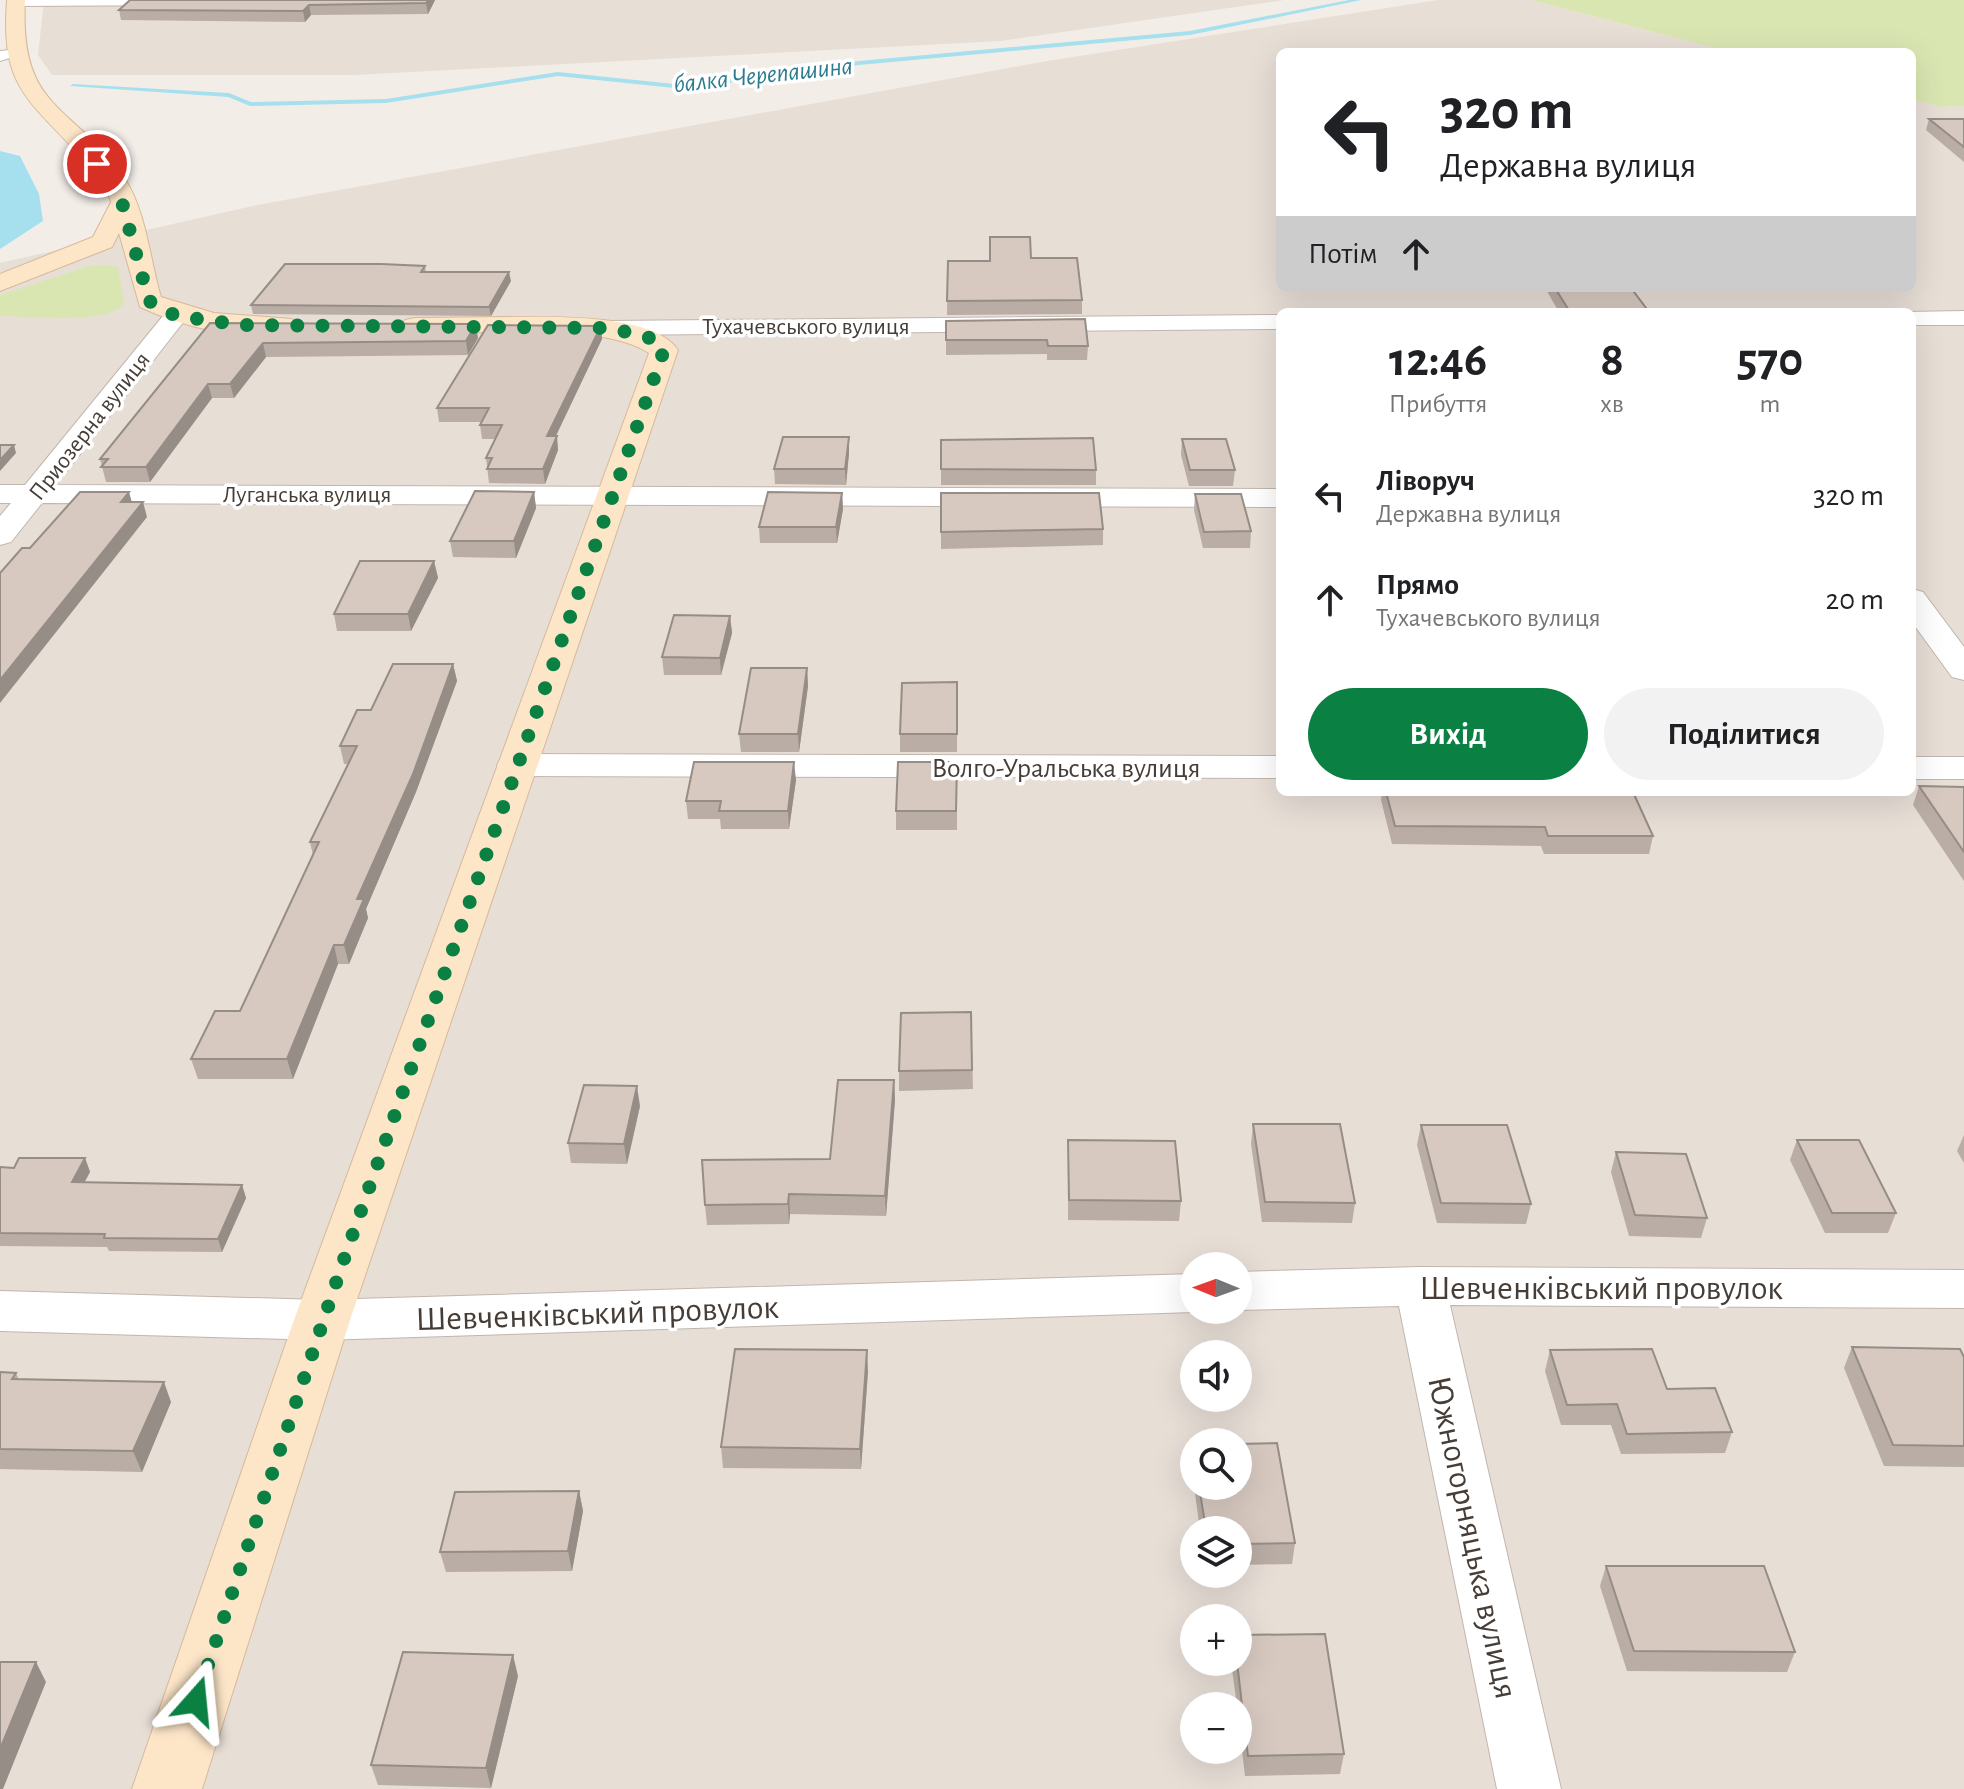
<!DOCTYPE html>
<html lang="uk">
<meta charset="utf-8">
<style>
body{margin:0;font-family:"Alegreya Sans",sans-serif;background:#f2f2f2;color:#202124;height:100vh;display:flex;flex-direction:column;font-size:30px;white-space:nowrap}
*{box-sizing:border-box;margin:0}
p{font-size:26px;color:#757577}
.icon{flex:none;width:44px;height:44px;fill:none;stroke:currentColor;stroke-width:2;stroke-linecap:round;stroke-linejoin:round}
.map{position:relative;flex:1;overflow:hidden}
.drawer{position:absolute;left:1276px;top:308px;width:640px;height:488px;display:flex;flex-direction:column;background:#fff;border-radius:12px;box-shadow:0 8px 32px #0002}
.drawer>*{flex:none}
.guide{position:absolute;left:1276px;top:48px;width:640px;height:244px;border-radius:12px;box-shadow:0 8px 32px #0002;background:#fff;color:#202124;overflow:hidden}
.needle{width:52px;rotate:271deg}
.buttons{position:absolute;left:1180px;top:1252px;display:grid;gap:16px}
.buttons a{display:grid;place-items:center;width:72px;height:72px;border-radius:50%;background:#fff;box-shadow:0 8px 32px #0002;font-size:40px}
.pin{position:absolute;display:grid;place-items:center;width:68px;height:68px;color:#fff;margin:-34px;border:4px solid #fff;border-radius:50%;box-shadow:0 2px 8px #0007}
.me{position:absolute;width:88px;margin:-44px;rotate:18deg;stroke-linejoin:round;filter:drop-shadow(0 0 6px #0008)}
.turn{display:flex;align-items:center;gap:28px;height:168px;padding:0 32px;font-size:36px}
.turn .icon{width:104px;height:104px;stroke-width:2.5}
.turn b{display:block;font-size:56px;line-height:68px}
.then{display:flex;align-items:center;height:76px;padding:0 32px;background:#0003;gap:16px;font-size:30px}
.eta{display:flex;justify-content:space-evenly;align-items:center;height:136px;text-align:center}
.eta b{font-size:48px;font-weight:600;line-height:56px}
.button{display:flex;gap:16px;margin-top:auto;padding:16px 32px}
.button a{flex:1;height:92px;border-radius:48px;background:#0b8043;color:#fff;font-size:32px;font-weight:600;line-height:92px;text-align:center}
.button a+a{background:#f2f2f2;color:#202124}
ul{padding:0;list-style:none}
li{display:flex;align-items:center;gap:24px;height:104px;padding:0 32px}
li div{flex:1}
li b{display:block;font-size:30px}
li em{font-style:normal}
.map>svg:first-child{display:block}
.residential{fill:#e7ded6;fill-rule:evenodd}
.green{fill:#dae6b2}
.water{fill:#a6e0ee}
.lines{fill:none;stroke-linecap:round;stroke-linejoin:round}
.stream{fill:#a6e0ee;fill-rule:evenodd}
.minor-casing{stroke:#c1b6ad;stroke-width:2}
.secondary-casing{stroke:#d5b99b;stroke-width:2}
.minor{fill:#fff;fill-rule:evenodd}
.secondary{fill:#fde5c8;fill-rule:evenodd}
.wall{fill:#b9ada5}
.shaded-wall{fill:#968d86}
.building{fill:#d7c9c0;stroke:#968d86;stroke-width:2}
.route{stroke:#0b8043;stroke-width:14;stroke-dasharray:0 25.2}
.labels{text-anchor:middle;stroke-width:7;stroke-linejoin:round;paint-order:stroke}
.far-street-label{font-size:24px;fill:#463d37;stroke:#fff}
.far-water-label{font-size:26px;font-style:italic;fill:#2c7b8f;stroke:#fff}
.street-label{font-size:28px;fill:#463d37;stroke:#fff}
.near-street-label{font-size:34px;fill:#463d37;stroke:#fff}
</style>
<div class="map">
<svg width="1964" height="1789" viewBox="0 0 1964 1789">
<rect width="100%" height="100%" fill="#f3ede8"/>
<!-- residential -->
<path class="residential" d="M44,0H1284L1001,41L355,75H52L38,55Z
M1438,0H1531L1730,52H1280V288H1912V99L1940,107L1964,106V1789H0V263L257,205L1047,61ZM1280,312H1912V792H1280ZM1194,1266H1238V1310H1194ZM1194,1354H1238V1398H1194ZM1194,1442H1238V1486H1194ZM1194,1530H1238V1574H1194ZM1194,1618H1238V1662H1194ZM1194,1706H1238V1750H1194Z"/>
<!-- green -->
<path class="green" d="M1531,0H1964V106L1940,107L1912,99V52H1730Z
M106,265L118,267L124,303C110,326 26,316 0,316V295L89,266Z"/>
<!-- water -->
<path class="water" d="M0,151L20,156L39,194L43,221L0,249Z"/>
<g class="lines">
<!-- stream -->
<path class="stream" d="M1349,0H1361L1190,35L859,65L684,89L558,76L386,103L250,106L228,97L70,86L73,84L229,93L251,102L386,99L558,72L684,85L859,61L1190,31Z"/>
<defs>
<path id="minor" d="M9,0H205L197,5L16,6Z
M0,51L10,50L19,55L0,61Z
M176,309L188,316L56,485L1280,489V507L42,503L11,542L0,545V516L11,503H0V485H25L167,311Z
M1964,311V325H1912V312H1906Z
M1280,315V329L609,335L597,328L609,321Z
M1912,589L1923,592L1964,647V680L1952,677L1912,622Z
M515,754L1280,756V778L515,776L502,773L497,765L502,757Z
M1912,757H1964V779H1912Z
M1420,1267L1964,1270V1308L1450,1305L1561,1789H1497L1399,1306L1238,1310H1237L1238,1272Z
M1194,1274V1310H1201L1194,1312L322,1340L0,1331V1291L322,1300Z"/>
<path id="secondary" d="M7,0H25C19,112 72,102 125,179C146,211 150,260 161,297L214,313L292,319L296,325L292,331C244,343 183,327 140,307L119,233L112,247L0,291V274L93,237L111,202C104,181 92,166 76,151C23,96 1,82 7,0Z
M508,317C550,317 653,313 678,350L350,1320L202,1789H132L294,1320L649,353C601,321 474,334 415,334L405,332L401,326L405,320L415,318Z"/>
</defs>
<!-- minor casing -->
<use href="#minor" class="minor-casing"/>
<!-- secondary casing -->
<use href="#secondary" class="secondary-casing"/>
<!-- minor -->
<use href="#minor" class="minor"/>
<!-- secondary -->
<use href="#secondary" class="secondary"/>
</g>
<!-- wall -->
<path class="wall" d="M435,0L428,14L311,15L305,22L121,20L119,10Z
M1929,119H1964V162L1926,130Z
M1031,258L1082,300V314L947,315L948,261H990Z
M425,266L426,272L511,281L491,316L253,314L251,305Z
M1545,288H1631L1649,312H1559Z
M946,321L1088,346L1087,360H1047V354L946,355Z
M210,323L478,338L468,355L266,357L234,398H212L150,482H106L100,459Z
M601,326L602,339L556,436L558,450L545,484L489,483L486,458L495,439H482L480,425L481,422H439L437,408Z
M1182,439L1235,470L1233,486H1189L1181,455Z
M941,440L1096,470V485H941Z
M849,453L846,485L775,484L774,469Z
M534,492L536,508L516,558L453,557L450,541Z
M842,493L843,509L837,543H760L759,527Z
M941,493L1103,529V545L941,549Z
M1195,494L1251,531L1250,548H1203L1194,510Z
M434,561L438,578L411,631H337L334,614Z
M730,616L732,633L721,675H664L662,657Z
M453,664L457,681L416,792L366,909L368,918L349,964H338L293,1079H198L191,1059L240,1011L313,855L310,842L349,764H344L340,746L371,710Z
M807,668L808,686L799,752H741L739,734Z
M957,682V752H900V734Z
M957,762V830H896V811Z
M796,780L789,829H721L720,819H688L686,801Z
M1919,786L1964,787V881L1913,805Z
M1382,792H1633L1653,836L1649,854H1544L1541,846L1392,844L1381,800Z
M971,1012L973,1089L899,1091V1071Z
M894,1080L895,1100L886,1216L790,1214L789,1224L707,1225L705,1205L830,1159Z
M640,1106L627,1164L571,1163L568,1143Z
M1253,1124L1355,1203L1352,1223L1262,1222L1251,1144Z
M1421,1125L1531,1204L1526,1224L1437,1223L1417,1145Z
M1964,1135V1163L1957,1151Z
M1068,1140L1181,1201L1179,1221L1068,1220Z
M1797,1140L1896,1213L1888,1233H1825L1790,1160Z
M1616,1152L1707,1218L1701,1238L1629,1236L1611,1172Z
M85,1158L90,1172L84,1183L242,1185L246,1198L222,1252L109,1251L107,1247L0,1246V1167L14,1168Z
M1852,1347L1964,1357V1467L1884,1466L1844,1368Z
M1550,1350L1667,1389L1732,1432L1725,1453L1621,1454L1611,1425H1561L1545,1371Z
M868,1371L861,1469L723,1468L721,1447Z
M0,1372L16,1373L19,1380L171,1402L142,1472L0,1469Z
M1194,1445V1483L1192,1466Z
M1194,1486H1238L1295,1543L1292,1564L1238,1565V1530H1200Z
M579,1491L583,1511L572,1571L446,1572L440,1552Z
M1606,1566L1795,1652L1787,1672L1627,1671L1600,1586Z
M1231,1662H1238L1344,1754L1340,1774L1245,1776L1238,1716V1706H1237Z
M518,1676L491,1788L378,1785L371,1765Z"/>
<!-- shaded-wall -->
<path class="shaded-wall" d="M428,0H435L428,14L426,3Z
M309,5L311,15L305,22L303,11Z
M509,272L511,281L491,316L489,307Z
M476,324L478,338L468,355L466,341Z
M601,326L602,339L549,450L547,436Z
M263,343L266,357L234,398L230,384Z
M208,384L212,398L150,482L146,467Z
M557,436L558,450L545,484L543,469Z
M849,437V453L846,485L845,469Z
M14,445L16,453L0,471V460Z
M129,492L133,506L121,502Z
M534,492L536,508L516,558L514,541Z
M842,493L843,509L837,543L836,527Z
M143,502L147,517L0,703V680Z
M434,561L438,578L411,631L408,614Z
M730,616L732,633L721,675L720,658Z
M453,664L457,681L416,792L366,909L368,918L349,964L344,945L357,899Z
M807,668L808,686L799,752L798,734Z
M794,762L796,780L789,829L788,811Z
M334,945L338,964L293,1079L287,1059Z
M894,1080L895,1100L886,1216L885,1196Z
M637,1086L640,1106L627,1164L624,1144Z
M85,1158L90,1172L77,1196L72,1182Z
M242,1185L246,1198L222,1252L218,1239Z
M789,1194L790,1214L789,1224L788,1204Z
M867,1350L868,1371L861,1469L860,1449Z
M164,1382L171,1402L142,1472L133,1451Z
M579,1491L583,1511L572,1571L568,1551Z
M513,1655L518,1676L491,1788L486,1768Z
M36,1662L46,1682L3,1789H0V1749Z"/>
<!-- building -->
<path class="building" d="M130,0H428L426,3L309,5L303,11L119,10Z
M1929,119H1964V147Z
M990,237H1030L1031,258H1077L1082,300L947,301L948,261H990Z
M285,264H381L425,266L421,272H509L489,307L251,305Z
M1555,288H1631L1649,312H1570Z
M1085,319L1088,346H1048L1047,340H946V321Z
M210,323L476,324L466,341L263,343L230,384H208L146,467H101L108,459H100Z
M488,325L601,326L547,436H557L543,469H487L492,458H486L502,425H480L489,408H437Z
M783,437H849L845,469H774Z
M1093,438L1096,470L941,469V440Z
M1182,439H1226L1235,470H1190Z
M0,445H14L0,460Z
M475,491L534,492L514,541H450Z
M80,492H129L121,502H143L0,680V573L22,548H30Z
M768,492L842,493L836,527H759Z
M941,493H1099L1103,529L941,532Z
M1195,494H1241L1251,531L1204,532Z
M360,561H434L408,614H334Z
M674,615L730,616L720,658L662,657Z
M393,664H453L413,774L357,899H364L344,945H334L287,1059H191L215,1011H240L319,842H310L357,746H340L357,710H371Z
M751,668H807L798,734H739Z
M957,682V734H900L902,683Z
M694,762H794L788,811H719L721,801H686Z
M898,762H957L956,811H896Z
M1919,786L1964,787V852Z
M1386,792H1633L1653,836H1548L1545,827L1395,826Z
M971,1012L972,1070L899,1071L901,1013Z
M838,1080H894L885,1196L789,1194L788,1204L705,1205L702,1160L830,1159Z
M584,1085L637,1086L624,1144L568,1143Z
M1253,1124H1340L1355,1203L1265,1202Z
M1421,1125H1507L1531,1204L1441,1203Z
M1068,1140L1175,1141L1181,1201L1069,1200Z
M1797,1140H1859L1896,1213H1832Z
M1616,1152L1686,1154L1707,1218L1635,1215Z
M19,1158H85L72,1182L242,1185L218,1239L104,1238L105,1234L0,1233V1167L14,1168Z
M1852,1347L1960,1349L1964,1357V1446L1893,1445Z
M735,1349L867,1350L860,1449L721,1447Z
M1652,1349L1667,1389L1715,1388L1732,1432L1627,1434L1617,1404L1567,1405L1550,1350Z
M0,1372L16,1373L12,1379L164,1382L133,1451L0,1449Z
M1277,1443L1295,1543L1238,1544V1530H1206L1199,1486H1238V1444Z
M579,1491L568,1551L440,1552L455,1492Z
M1606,1566H1764L1795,1652L1634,1651Z
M1325,1634L1344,1754L1248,1756L1237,1662H1238V1635Z
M403,1652L513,1655L486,1768L371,1765Z
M0,1662H36L0,1749Z"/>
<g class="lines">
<!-- route -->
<path class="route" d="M97,164L117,184L149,301L176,316L242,325L609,328L648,337L664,350L343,1262L196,1701"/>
</g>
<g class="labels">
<!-- far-street labels -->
<g class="far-street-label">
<text x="806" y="334">Тухачевського вулиця</text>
<text transform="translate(89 426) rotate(-52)" y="8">Приозерна вулиця</text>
<text x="307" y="502">Луганська вулиця</text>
</g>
<!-- far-water labels -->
<g class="far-water-label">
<text transform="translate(763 74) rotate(-6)" y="9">балка Черепашина</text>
</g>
<!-- street labels -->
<g class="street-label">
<text x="1066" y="777">Волго-Уральська вулиця</text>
</g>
<!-- near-street labels -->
<g class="near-street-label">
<text x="1601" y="1299">Шевченківський провулок</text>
<text transform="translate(597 1312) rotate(-2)" y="12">Шевченківський провулок</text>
<text transform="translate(1474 1537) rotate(78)" y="12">Южногорняцька вулиця</text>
</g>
</g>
</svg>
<div class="buttons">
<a><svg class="needle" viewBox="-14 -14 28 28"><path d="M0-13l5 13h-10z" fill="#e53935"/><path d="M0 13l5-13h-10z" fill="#757577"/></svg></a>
<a><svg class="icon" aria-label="sound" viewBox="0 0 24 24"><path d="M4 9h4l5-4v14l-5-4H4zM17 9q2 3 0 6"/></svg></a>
<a><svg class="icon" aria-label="search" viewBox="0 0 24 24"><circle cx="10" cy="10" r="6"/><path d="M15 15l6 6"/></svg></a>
<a><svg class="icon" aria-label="layers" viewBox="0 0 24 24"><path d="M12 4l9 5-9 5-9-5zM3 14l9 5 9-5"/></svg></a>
<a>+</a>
<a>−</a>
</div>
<div class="pin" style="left:97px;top:164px;background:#d93025"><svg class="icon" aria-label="arrive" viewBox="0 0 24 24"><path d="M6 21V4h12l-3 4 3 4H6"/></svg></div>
<svg class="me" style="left:196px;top:1701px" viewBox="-20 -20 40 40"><path d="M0-17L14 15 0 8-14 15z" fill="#0b8043" stroke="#fff" stroke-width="4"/></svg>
<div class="guide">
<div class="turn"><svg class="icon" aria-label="left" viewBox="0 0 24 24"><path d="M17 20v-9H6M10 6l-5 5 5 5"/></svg><div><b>320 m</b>Державна вулиця</div></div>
<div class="then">Потім<svg class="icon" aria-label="ahead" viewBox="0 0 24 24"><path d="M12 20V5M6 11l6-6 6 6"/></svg></div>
</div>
<section class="drawer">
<div class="eta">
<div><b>12:46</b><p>Прибуття</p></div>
<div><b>8</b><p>хв</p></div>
<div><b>570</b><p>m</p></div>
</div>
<ul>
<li><svg class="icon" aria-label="left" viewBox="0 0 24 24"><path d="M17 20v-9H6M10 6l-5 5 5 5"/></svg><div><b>Ліворуч</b><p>Державна вулиця</p></div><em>320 m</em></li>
<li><svg class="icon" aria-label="ahead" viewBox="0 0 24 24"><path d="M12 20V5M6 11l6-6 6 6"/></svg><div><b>Прямо</b><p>Тухачевського вулиця</p></div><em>20 m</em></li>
</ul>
<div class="button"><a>Вихід</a><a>Поділитися</a></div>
</section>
</div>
